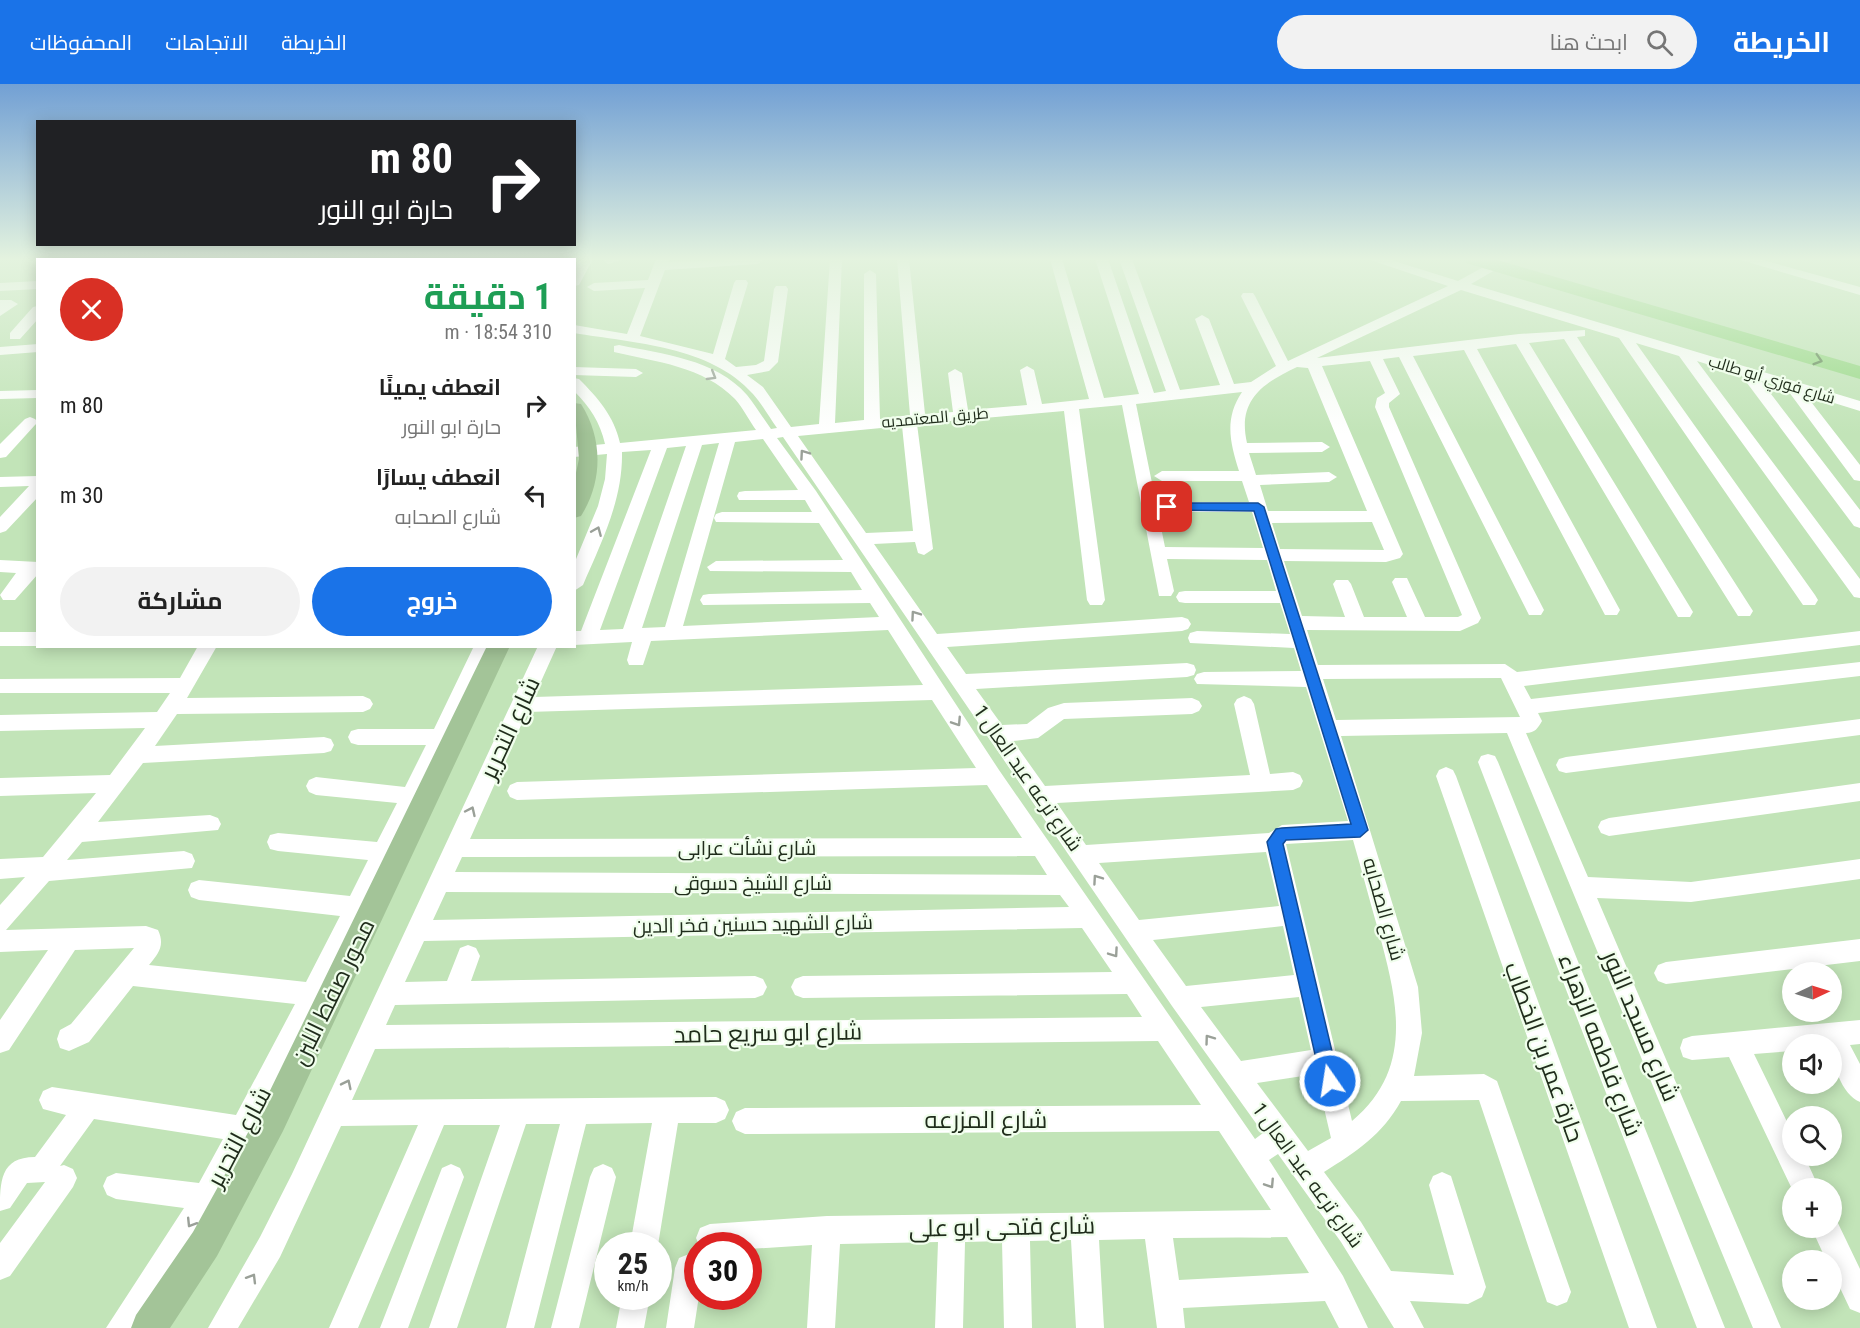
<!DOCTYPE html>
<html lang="ar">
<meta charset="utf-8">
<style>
body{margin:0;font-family:"Roboto Condensed",Cairo,sans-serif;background:#f2f2f2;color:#222;direction:rtl;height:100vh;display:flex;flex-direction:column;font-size:22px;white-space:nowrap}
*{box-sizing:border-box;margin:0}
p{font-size:20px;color:#767676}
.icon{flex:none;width:33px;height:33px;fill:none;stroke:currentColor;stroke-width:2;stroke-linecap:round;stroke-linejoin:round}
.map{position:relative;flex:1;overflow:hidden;direction:ltr}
.details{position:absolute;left:36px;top:174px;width:540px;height:390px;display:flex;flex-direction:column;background:#fff;border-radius:0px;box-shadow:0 3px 15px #0003;direction:rtl}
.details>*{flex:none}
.hud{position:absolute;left:36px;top:36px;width:540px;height:126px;border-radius:0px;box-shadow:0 3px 15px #0003;direction:rtl;background:#202124;color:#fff;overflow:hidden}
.needle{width:39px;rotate:86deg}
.buttons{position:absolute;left:1782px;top:878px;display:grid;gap:12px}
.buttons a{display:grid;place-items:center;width:60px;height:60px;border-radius:50%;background:#fff;box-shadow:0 3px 15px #0003;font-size:30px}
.speed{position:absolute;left:594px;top:1148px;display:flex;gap:12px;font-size:30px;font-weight:700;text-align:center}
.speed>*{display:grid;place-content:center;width:78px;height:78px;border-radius:50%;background:#fff;box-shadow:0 3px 15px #0003;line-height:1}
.speed small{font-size:15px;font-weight:400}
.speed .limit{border:9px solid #d22;background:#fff;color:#111}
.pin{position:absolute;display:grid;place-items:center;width:51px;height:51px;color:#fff;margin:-26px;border-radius:12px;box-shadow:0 3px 9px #0006}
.me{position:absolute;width:66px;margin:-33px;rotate:347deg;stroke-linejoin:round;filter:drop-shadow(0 0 4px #0008)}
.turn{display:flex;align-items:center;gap:21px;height:126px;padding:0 24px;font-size:27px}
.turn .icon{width:78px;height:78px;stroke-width:2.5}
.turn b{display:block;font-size:42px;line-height:51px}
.round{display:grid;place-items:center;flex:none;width:63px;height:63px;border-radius:32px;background:#f2f2f2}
.summary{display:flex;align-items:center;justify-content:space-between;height:102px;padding:0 24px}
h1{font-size:36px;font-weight:700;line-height:45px;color:#1e9e55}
.button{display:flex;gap:12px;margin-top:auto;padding:12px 24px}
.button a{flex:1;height:69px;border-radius:36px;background:#1a73e8;color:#fff;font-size:24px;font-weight:700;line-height:69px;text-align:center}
.button a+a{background:#f2f2f2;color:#222}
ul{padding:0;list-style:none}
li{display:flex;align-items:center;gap:18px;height:90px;padding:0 24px}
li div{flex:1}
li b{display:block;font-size:22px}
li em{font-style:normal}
header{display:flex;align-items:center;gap:36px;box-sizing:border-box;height:84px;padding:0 30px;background:#1a73e8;color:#fff}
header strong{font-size:28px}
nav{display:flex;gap:33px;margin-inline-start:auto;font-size:21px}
.search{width:420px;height:54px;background:#f2f2f2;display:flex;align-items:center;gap:15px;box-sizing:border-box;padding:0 21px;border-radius:33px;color:#767676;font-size:22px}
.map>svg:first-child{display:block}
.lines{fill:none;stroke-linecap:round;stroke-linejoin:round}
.minor{fill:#fff;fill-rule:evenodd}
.major{fill:#a3c498;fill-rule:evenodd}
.highway{fill:#97d885;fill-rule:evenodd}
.oneway{stroke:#5b8250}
.oneway2{stroke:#9aa098}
.route{fill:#1a73e8;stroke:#114b97;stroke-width:1.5}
.labels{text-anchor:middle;stroke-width:4.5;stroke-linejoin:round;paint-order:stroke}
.far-street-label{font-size:16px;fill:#1f2c1b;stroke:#f0feec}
.street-label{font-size:20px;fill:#1f2c1b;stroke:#f0feec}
.near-street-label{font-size:24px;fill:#1f2c1b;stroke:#f0feec}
</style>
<header>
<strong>الخريطة</strong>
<div class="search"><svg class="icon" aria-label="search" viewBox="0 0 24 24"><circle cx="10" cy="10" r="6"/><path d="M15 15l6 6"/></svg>ابحث هنا</div>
<nav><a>الخريطة</a><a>الاتجاهات</a><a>المحفوظات</a></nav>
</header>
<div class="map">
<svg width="1860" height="1244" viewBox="0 0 1860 1244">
<rect width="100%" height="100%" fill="#c2e4b8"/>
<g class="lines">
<!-- minor -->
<path class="minor" d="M348,175H360V176H348Z
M390,175H402V176H390Z
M560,175H572V176H560Z
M580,175H593L579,201L574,202V186Z
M602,175H626L608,180Z
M656,175H669L668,178L764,175L758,180L665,186L640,252L713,270L734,199L736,196H746L748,199L725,275L736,283L756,281L764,277L774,205L776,202H786L788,205L778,278L769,287L747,291L763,303L791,343L819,340L830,175H842L835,339L864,336V190L870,186L876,190L880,335L910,331L897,175H909L925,330L953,328L948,289L955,285L962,289L968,326L1027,321L1020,286L1027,282L1034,286L1042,320L1089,315L1050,175H1062L1104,314L1139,310L1095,175H1108L1154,309L1166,307L1119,175H1132L1180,306L1220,301L1195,235L1202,231L1209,235L1234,300L1251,298L1276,282L1241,212L1243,209H1253L1255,212L1288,277L1448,202L1367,175H1388L1458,197L1498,175H1514L1471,200L1860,317V327L1805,310L1860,381V397L1854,396L1786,304L1761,297L1860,426V444L1854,442L1741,291L1697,277L1860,495V514L1854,513L1679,272L1636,259L1815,511L1818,516L1815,521H1803L1619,254L1461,206L1317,274L1519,250L1585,246V252L1577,253L1753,527L1750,532H1738L1564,255L1529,259L1690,523L1693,528L1690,533H1678L1516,260L1477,265L1620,526L1617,531H1605L1464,266L1413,272L1544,526L1541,531H1529L1399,273L1383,275L1400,310L1389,319V323L1481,534L1478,539L1460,547L1307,546L1318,581L1505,580L1517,588L1860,547V561L1524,602L1531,615L1860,578V592L1538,629L1542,637C1538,644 1535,649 1526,649L1588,793L1691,798L1860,775V795L1691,818L1597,814L1781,1244H1753L1507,649L1341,652L1418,903L1422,949L1414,992L1484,990L1497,997L1571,1208L1567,1218L1557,1222L1547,1218L1479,1016L1401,1017C1382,1051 1356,1068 1324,1088L1361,1138L1391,1187L1454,1191L1429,1101L1433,1092L1442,1088L1451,1092L1486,1203L1482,1213L1468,1220L1410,1217L1424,1244H1394L1341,1158L1278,1070L1269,1076L1343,1192L1368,1244H1339L1325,1217L1183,1224L1185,1244H1157L1145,1155L1099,1156L1104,1244H1076L1071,1156L1030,1157L1032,1244H1004L1002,1157L965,1158L963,1244H935L938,1158L840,1160L835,1244H807L812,1161L748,1165V1161H699L696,1154L700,1144L710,1140L827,1132L1271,1126L1219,1047L745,1050L736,1046L732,1037L736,1028L745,1024L1201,1021L1158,957L375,965L352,1016L716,1013L725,1017L729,1026L725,1035L716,1039H678L658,1161H630L652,1039L586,1040L534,1244H506L560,1040H526L457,1244H429L500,1041H444L358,1244H329L418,1041L341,1042L280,1173L238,1244H208L260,1153L292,1090L538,562H557L534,613L923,601L888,546L651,557L643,581H629L627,576L632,558L574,561V547H581L651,366L622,368C623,416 601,459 583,501L574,507V480L598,422L605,395L607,370L574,373V363L605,360C600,338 590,323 574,307V294L579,295C598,314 614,332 620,359L756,346C749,336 743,324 735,315C703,282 656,278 614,268V262L619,261C662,270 716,275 747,311C755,321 763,334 771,345L777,344C769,333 762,320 753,310C711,262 633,259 574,249V241L627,250L645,204L594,207L587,203L594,199L648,196ZM1370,277L1385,309L1377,314L1375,323L1462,531L1458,533H1425L1407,494H1395L1392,498L1407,533H1364L1351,500L1348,496H1336L1333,500L1345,533L1302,532L1284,477L1386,478L1400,474L1403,470L1322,282ZM1297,283L1308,284L1367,427H1268L1260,401L1329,398L1337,393L1329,388L1256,391L1249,369L1322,368L1330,363L1322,358L1247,359C1237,316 1263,299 1297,283ZM1242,308C1224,335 1230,358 1239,387H1162L1154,392L1162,397H1242L1249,418H1167L1159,423L1167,428H1252L1263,464L1165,463L1136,320ZM1122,321L1159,512H1171L1174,507L1167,475L1267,476L1276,507H1185L1179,508L1176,513L1179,518L1185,519H1280L1290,550L1197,547L1190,549L1188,554L1190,559L1294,564L1301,587L1204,588L1197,590L1194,595L1197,600L1306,603L1348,737L1282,741L1269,749L1086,761L1057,719L1293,706L1300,703L1303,697L1300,691L1293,688L1270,690L1254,620L1251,615L1244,612L1237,615L1234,620L1250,691L1045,702L1013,657L1038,654L1064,635L1192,630L1199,627L1202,622L1199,617L1192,614L1064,619L1048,624L1027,640L1002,641L976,605L1187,593L1194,591L1196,586L1194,581L1187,579L966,590L947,563L1182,547L1188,545L1191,540L1188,535L1182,533L937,550L874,460L915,458L918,469L924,471L933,465L917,340L1064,327L1087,516L1090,521H1102L1105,516L1079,325ZM902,342L913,447L866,449L798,352ZM783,353L1172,922L1263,1049L1255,1055L999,686L816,407L777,354ZM763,355L798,406L745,407L739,408L737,412L739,416H805L812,428H722L716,430L714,434L716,438L819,439L843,476L716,477L707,483L710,487L851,488L862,506L709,510L703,511L700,516L703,521L870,519L879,533L683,542L735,358ZM719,359L665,543L642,544L702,361ZM686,362L623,545L600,546L667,364ZM1372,438L1384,466L1280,465L1272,439ZM1501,594L1520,633L1336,636L1323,595ZM932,616L976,684L517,698L510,701L507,707L510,713L517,716L987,701L1022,754L470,755L527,628ZM1353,756C1362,787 1370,818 1379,849C1398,918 1414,985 1352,1037L1286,760ZM1266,768L1279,822L1139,836L1099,779ZM1035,772L1047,791L455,788L462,773ZM446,808L1060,811L1069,823L433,836ZM1283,842L1294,891L1186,902L1153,856ZM1082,844L1112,888L803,892L795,895L791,903L795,911L803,914L1127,910L1142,933L386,941L395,921L755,914L763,911L767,903L763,895L755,892L471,897L480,872L476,864L468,861L460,864L447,897L405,898L424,857ZM1299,913L1311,966L1241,977L1201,923ZM1316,990L1331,1054L1308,1067L1257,999ZM1287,1153L1309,1189L1179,1196L1173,1154Z
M1737,175H1759L1860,203V211Z
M38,197V205L0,207V199Z
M0,216H11L18,220L0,232Z
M38,222V235L20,255H10V249L33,223Z
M38,260V268L0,271V263Z
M574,283L636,285L643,289L636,293L574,291Z
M38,306V314L0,315V307Z
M30,333L35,335L38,338L35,341L6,373L0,374V360L25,335Z
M38,392V413L6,447L0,449V433L29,402L0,403V393Z
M0,476L38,478V490L15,516H3L0,511L16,489L0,488Z
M0,548H38V562H0Z
M198,562H217L187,614L363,612L370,615L373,620L370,625L363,628L177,630L155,662L324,653L331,655L334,661L331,667L324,669L143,679L98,738L210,731L218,734L221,740L218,746L82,758L67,776L184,767L192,770L195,777L192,784L49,797L6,846L146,842L158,846C165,861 159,869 149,881L306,898L340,832L199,816L191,813L188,806L191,799L199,796L350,812L368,776L278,767L270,765L267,758L270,751L278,749L377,758L397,719L316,711L309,708L306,702L309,696L316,693L405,703L426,661H358L351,659L348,653L351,647L358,645H434L474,562H493L325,910L217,1123L138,1244H106L184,1124L116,1115L107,1111L103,1102L107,1093L116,1089L199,1099L223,1055L94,1035L60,1082L64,1081L73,1085L77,1094L73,1103L10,1192L0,1196V1159L45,1098L27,1099L10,1124L0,1127C0,1098 0,1073 35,1073L66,1031L43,1025L39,1016L43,1007L52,1003L236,1031L295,920L133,902L89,958L69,967L60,964L57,955L60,946L71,940L134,864L75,866L9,966L0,969V936L48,866L0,868V821L25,793L0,795V775L43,773L96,709L0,712V694L110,691L145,644L0,647V631L157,628L170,609H0V595L180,594Z
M1860,635V651L1566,689L1559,687L1556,681L1559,675L1566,673Z
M1488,670L1495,672L1498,678L1725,1244H1697L1478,678L1481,672Z
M1446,683L1453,686L1456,692L1657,1244H1629L1436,692L1439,686Z
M1860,699V717L1609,752L1601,749L1598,743L1601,737L1609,734Z
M1860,855V877L1666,900L1658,897L1654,889L1658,881L1666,878Z
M1860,936V960L1850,961L1860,980V1018C1841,1010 1832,979 1832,960H1792V967L1754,970L1792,1048V1071H1804L1819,1104L1792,1105L1729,973L1692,976L1683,973L1680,964L1683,955L1692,952Z
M451,1080L460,1084L464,1093L408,1244H380L442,1084Z
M603,1080L612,1084L616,1093L579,1244H551L590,1093L594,1084Z
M1832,1132L1835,1133L1860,1185V1229L1850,1225L1832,1187V1176H1826L1811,1143H1832Z
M689,1170L698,1174L699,1212L694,1244H666L675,1184L679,1174Z
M622,1212H650L644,1244H616Z"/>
<!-- major -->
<path class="major" d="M389,175V176H373V175Z
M574,319L581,320C603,354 603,397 581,432L574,434V398L579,375Z
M487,562H510L283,1047L217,1172L170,1244H131L136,1231L193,1148L261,1025Z"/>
<!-- highway -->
<path class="highway" d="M1464,175H1494L1860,282V295L1466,179Z"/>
</g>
<!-- one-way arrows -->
<defs><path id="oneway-chevron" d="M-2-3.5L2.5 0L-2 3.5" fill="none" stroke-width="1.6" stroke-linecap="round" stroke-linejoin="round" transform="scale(1.5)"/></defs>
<use class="oneway" href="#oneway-chevron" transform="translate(1818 276) rotate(17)"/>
<g class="oneway2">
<use href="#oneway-chevron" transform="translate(712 292) rotate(31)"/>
<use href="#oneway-chevron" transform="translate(804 370) rotate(-125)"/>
<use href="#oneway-chevron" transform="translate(597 447) rotate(-67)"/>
<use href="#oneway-chevron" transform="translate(915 531) rotate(-125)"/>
<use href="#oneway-chevron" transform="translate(957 638) rotate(57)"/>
<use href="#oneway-chevron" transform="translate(471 727) rotate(-65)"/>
<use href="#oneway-chevron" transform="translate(1097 795) rotate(-125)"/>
<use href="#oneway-chevron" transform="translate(1114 869) rotate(55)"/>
<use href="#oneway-chevron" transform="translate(1209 955) rotate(-126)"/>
<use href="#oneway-chevron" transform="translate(347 1000) rotate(-64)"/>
<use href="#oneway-chevron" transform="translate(1270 1100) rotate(57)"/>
<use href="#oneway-chevron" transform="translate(191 1139) rotate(122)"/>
<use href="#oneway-chevron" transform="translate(252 1194) rotate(-59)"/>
</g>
<!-- sky -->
<linearGradient id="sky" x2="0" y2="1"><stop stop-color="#72a0d4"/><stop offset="0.5" stop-color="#e4f3df"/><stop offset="1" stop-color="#e4f3df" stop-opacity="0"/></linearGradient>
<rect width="1860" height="350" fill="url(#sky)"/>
<!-- route -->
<path class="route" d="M1167,419H1258L1264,423L1368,746L1360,753L1286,756L1283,760L1339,997L1336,1003L1330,1006L1324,1003L1321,997L1267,758L1276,745L1282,744L1351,740L1254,427L1163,426V420Z"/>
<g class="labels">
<!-- far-street labels -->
<g class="far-street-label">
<text transform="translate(1772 295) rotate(17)" y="6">شارع فوزي أبو طالب</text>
<text transform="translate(935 333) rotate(-5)" y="6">طريق المعتمديه</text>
</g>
<!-- street labels -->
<g class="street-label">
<text transform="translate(1028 694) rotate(55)" y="7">شارع ترعه عبد العال 1</text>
<text x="747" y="771">شارع نشأت عرابى</text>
<text x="753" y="806">شارع الشيخ دسوقى</text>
<text transform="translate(1384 825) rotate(74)" y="7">شارع الصحابه</text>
<text transform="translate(753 840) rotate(-1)" y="7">شارع الشهيد حسنين فخر الدين</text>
<text transform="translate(1308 1091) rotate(54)" y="7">شارع ترعه عبد العال 1</text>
</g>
<!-- near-street labels -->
<g class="near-street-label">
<text transform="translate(510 644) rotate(-65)" y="8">شارع التحرير</text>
<text transform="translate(333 908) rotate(-64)" y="8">محور صفط اللبن</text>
<text transform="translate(1641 942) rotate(67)" y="8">شارع مسجد النور</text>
<text transform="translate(768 949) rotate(-1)" y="8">شارع ابو سريع حامد</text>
<text transform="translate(1600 961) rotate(69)" y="8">شارع فاطمه الزهراء</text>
<text transform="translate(1544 968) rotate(70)" y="8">حارة عمر بن الخطاب</text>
<text x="986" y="1044">شارع المزرعه</text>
<text transform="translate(239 1053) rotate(-62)" y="8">شارع التحرير</text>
<text transform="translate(1002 1143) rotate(-1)" y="8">شارع فتحى ابو على</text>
</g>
</g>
</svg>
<div class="buttons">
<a><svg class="needle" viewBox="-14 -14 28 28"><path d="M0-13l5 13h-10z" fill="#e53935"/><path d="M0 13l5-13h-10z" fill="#767676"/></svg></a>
<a><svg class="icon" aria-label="sound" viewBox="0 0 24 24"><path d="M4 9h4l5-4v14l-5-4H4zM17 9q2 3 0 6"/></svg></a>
<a><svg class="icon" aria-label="search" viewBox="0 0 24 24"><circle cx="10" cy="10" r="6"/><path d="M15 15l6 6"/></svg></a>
<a>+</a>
<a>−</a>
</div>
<div class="speed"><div>25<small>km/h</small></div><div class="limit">30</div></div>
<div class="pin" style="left:1167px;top:423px;background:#d93025"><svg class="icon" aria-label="arrive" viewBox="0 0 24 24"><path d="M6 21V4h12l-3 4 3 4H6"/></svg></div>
<svg class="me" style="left:1330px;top:997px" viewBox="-20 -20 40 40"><circle r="17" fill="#1a73e8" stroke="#fff" stroke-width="3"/><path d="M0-11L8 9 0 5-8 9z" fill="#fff"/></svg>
<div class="hud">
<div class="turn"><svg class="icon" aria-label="right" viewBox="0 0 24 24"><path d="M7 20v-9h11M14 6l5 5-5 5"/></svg><div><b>80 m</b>حارة ابو النور</div></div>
</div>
<section class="details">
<div class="summary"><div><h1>1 دقيقة</h1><p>310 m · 18:54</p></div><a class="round" style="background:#d93025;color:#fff"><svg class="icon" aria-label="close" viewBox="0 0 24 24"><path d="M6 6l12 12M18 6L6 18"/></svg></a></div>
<ul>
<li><svg class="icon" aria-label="right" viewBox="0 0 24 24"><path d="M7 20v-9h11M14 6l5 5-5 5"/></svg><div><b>انعطف يمينًا</b><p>حارة ابو النور</p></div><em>80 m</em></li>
<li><svg class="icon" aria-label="left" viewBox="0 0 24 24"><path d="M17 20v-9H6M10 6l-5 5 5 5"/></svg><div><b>انعطف يسارًا</b><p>شارع الصحابه</p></div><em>30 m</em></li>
</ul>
<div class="button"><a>خروج</a><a>مشاركة</a></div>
</section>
</div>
